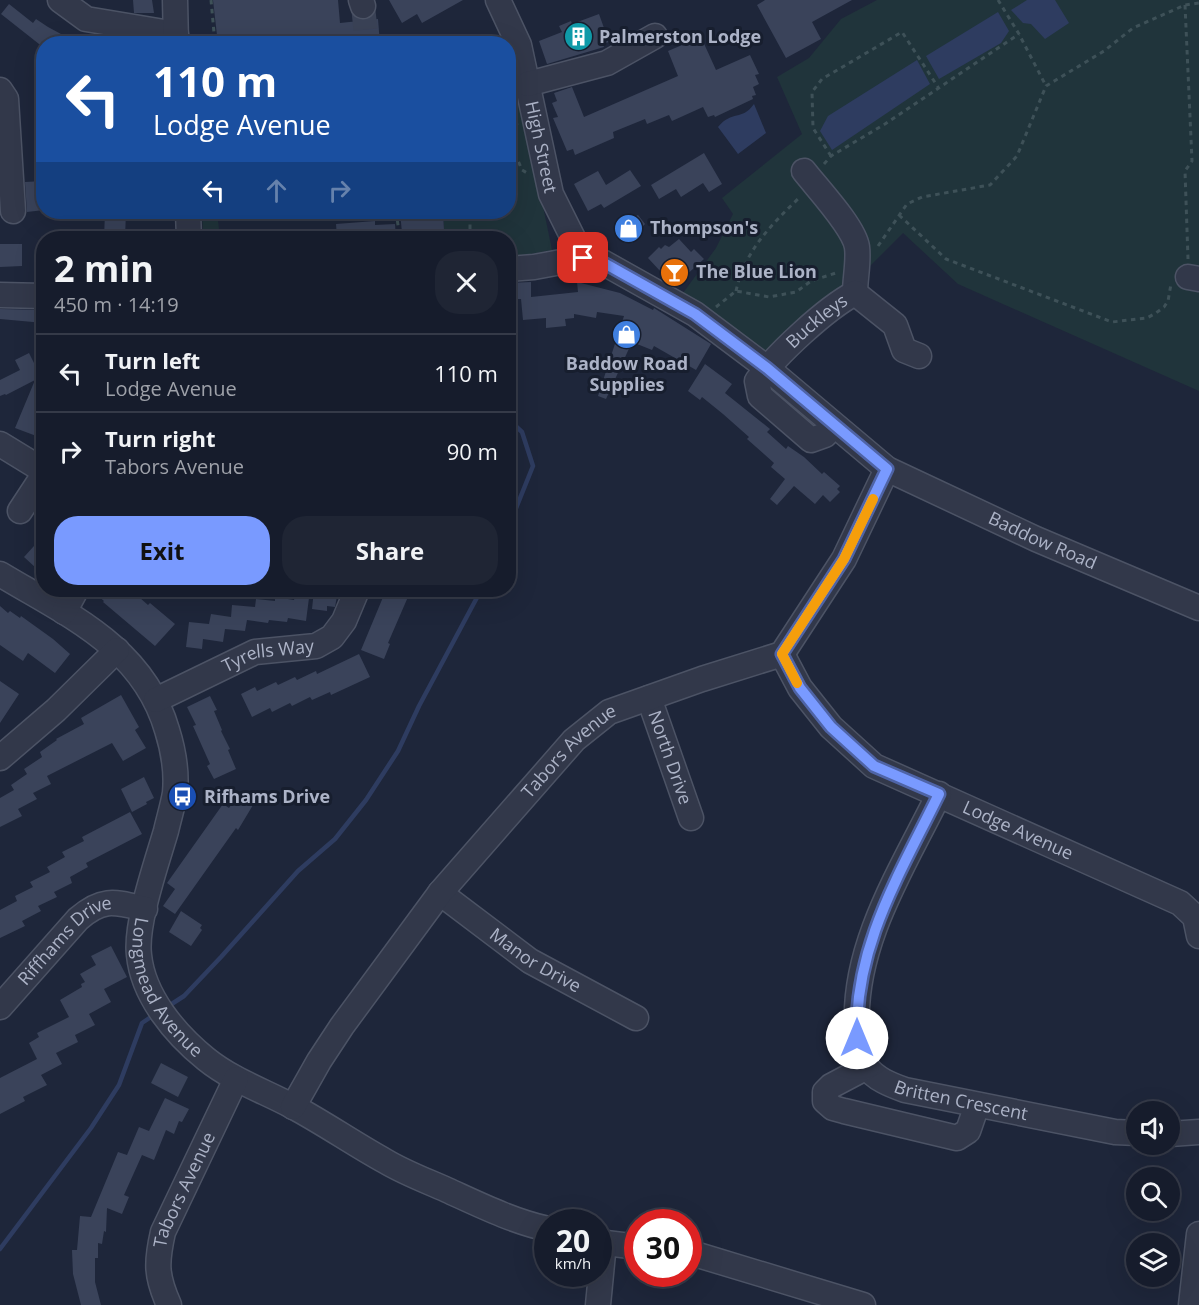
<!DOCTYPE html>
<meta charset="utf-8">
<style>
body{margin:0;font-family:"Open Sans",sans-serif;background:#1f2534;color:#f1f3f6;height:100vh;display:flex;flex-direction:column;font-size:22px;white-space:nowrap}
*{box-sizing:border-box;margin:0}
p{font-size:20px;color:#9ea1a9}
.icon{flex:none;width:33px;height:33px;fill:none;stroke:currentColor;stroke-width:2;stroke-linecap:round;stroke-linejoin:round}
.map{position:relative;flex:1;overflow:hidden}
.details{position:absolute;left:36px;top:231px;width:480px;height:366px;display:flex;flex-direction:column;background:#161c2c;border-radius:24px;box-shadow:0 6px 24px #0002,0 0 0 2px #353a48}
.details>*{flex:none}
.top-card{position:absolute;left:36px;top:36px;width:480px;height:183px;border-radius:24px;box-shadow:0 6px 24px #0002,0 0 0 2px #353a48;background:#1a4fa0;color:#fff;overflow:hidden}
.tools{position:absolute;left:1126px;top:1101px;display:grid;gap:12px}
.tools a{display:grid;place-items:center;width:54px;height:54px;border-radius:50%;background:#161c2c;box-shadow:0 6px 24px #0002,0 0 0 2px #353a48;font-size:30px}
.speed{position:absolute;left:534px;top:1209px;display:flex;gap:12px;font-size:30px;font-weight:700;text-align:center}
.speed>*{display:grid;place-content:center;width:78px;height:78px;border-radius:50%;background:#161c2c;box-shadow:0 6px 24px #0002,0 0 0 2px #353a48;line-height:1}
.speed small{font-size:15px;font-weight:400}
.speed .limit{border:9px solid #d22;background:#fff;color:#111}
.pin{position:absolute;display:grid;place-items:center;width:51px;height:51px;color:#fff;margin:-26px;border-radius:12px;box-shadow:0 3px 9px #0006}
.me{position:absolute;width:66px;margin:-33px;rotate:0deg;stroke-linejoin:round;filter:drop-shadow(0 0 4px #0008)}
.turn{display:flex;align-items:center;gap:21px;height:126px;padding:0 18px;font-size:27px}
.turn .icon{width:78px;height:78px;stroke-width:2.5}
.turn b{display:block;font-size:42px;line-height:51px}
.lanes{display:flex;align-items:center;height:57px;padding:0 18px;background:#0003;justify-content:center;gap:30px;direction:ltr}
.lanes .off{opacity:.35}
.round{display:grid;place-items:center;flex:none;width:63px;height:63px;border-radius:24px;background:#1f2534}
.overview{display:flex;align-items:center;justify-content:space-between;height:102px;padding:0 18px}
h1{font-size:36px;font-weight:700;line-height:45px}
.cta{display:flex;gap:12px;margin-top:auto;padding:12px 18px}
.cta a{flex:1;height:69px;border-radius:24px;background:#799aff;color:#111;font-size:24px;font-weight:700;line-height:69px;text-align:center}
.cta a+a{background:#1f2534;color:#f1f3f6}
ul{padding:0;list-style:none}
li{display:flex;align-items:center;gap:18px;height:78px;padding:0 18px;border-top:2px solid #353a48}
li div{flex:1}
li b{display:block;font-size:22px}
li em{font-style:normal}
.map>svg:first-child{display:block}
.green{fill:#20343b}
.water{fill:#2e3c60}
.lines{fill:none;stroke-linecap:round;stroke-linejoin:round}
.stream{stroke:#2e3c60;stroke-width:4.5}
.building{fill:#3a435a}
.minor-tunnel{stroke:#3a4256;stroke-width:24;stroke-dasharray:24 12;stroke-linecap:butt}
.minor-casing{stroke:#4c5365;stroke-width:27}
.path{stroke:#3e5158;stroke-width:3;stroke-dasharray:4.5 4.5;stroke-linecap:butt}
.minor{stroke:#32384a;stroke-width:24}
.route-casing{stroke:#4f64a6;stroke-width:15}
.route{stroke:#799aff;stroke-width:10}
.slow{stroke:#f59e0b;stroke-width:10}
.labels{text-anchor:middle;stroke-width:6;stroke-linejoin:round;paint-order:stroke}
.poi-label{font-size:18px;font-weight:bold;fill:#acb3c7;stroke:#171e2e;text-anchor:start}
.street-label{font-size:18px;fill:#acb3c7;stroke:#171e2e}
</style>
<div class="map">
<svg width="1199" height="1305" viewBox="0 0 1199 1305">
<rect width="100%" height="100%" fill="#1e263a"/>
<!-- green -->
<path class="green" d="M877,0H1199V391L958,284L903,233L870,266L770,354L683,293L716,248L733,214L722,198L802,134L777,77L809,58L841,19Z
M518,85L552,250L509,258L508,238H396V233L444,230L443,212H508L509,86Z
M202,212H217L220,238H206L203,232Z"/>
<!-- water -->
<path class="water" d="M1027,0H1055L1069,23L1045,39L1031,24L1023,23L1011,10Z
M998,12L1009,31L1001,43L939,79L926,56Z
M917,60L930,84L832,150L820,131L828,116Z
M754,104L766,133L738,154L718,127C732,110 742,121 754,104Z"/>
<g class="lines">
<!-- stream -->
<path class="stream" d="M508,419L522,432L533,466L508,528
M167,1007L184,996L221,957L298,871L335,839L366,800L398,751L419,706L481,590
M0,1249L91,1128L119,1085L142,1023L154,1015"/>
</g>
<!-- building -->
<path class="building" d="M133,0H152L154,13H134Z
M213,0H338L340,23L378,19L380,44H218Z
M389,0H463L422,23L417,14L402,23Z
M765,0H852L812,22L821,39L786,58L757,5Z
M9,4L33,23L36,19L48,27L61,34L56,44H39L1,14Z
M599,14L609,42L603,44L604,47L547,64L539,41L562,32L559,26L571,21L572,24Z
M701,37L716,70L750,55L759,74L755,75L759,84L753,87L756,95L752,96L753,99L715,117L714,115L708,117L703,107L672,121L669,115L647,124L645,119L613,132L614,138L575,155L573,149L567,151L553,118L558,117L552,103L557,101L554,93L572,87L584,117L678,76L668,51Z
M704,153L722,184L709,192L703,183L681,197L676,189L659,199L651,185Z
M630,170L641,186L604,208L601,204L588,211L574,184L598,171L606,185Z
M44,181V210L27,212L25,182Z
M105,212H126L125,238H104Z
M400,212H443L444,230L402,233Z
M638,215L645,224L636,234L625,239L616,226Z
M375,221V225L395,224L396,238H337L336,224Z
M679,239L691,252L694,249L704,259L674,286L648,258L659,247L661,249L665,245L669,247Z
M0,244H22V266L0,267Z
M531,282V297L578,292L577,282L620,293L653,310L654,308L711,344L696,370L654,346L652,350L632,342L606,399L598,396L624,316L597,312L596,318L574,314V318L565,319L566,326L546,328V318L523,320L521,299H508V283Z
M0,309L44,310V323L0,319Z
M29,353L38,371L44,359V405L37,420L44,423V426L39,437L15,428L35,380L6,395L5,394L0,396V380L20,370L15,360Z
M705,364L732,384L725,393L770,429L767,432L786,449L788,446L804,457L822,474L824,472L840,486L837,489L840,492L830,502L823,495L815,504L794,486L777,505L770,499L785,479L771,467L774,463L747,439L749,437L723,414L702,397L700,400L688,391Z
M44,535V559L36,568L24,557Z
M91,590H131L148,605L150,603L175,624L155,646L103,602L104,601Z
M314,590L338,591L335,607L327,606V611L312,609Z
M386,590H411L388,643L390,644L384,659L361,650Z
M295,596L309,598L306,621L288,618L287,622L269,620L268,623L247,620L245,631L225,629L223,642L203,639L202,649L186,647L189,622L209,624L211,614L231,617L232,605L255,607L256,599L275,601V597L294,600Z
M0,606L8,613L10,611L20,618L21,616L53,639L70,654L55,673L28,653L23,661L0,645Z
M359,654L370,677L331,695L330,692L312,700L310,697L292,706L290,703L272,712L270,708L252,717L241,694L255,687L257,691L276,682L278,685L295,677L297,680L316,671L317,674Z
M0,681L19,694L0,723Z
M121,695L139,727L135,730L146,748L123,761L112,743L47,776L51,784L33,793L37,799L18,809L22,816L0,827V798L14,790L11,785L27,774L24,769L42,757L40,752L57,740L56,739L84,724L81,718Z
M210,696L217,710L214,711L222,730L221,731L230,749L228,750L236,769L214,779L207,766L210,764L193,726L196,725L187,707Z
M144,777L154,798L146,802L147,804L132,812L121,789Z
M241,796L253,805L238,830L236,828L175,914L163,906L175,889L167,883L223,804L229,808L235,799L238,801Z
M130,812L142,834L86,863L88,867L70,877L72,883L54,892L57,897L38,906L41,911L22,921L25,926L0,938V910L17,901L15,896L33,887L30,882L50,872L47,867L65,857L62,852L84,841L82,837Z
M181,911L202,925L200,928L202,930L191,946L169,932Z
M111,946L127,977L104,989L111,1002L89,1014L95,1025L75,1035L78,1042L56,1053L62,1064L41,1075L47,1085L23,1097L25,1101L0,1114V1078L37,1059L29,1043L39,1037L37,1033L69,1017L60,1000L82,987L81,984L85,982L80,974L96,965L91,956Z
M161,1063L188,1077L178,1097L151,1083Z
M165,1098L189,1109L182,1122L179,1121L174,1134L166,1130L154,1160L142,1155L124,1195L129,1197L122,1214L107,1208L106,1232L104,1231L102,1244L98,1243V1258H95V1282L101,1305H81L73,1274L72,1250H77L80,1216L91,1217L118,1152L127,1155L139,1127L149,1131Z"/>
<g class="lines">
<!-- minor-tunnel -->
<path class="minor-tunnel" d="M363,6L367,44"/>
<defs>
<g id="minor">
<path d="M60,0L86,19L176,34"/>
<path d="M175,0L176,44"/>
<path d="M361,0L363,6"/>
<path id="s1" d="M498,0L519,45L551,194L583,258"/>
<path d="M528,84L607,63L655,36"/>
<path d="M0,90L6,99L13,211"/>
<path d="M804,171C818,189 854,227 857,247C859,261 855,279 855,293"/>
<path d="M188,212L189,238"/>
<path id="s2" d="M508,269L534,267L583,258L604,263L695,314L767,368L887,469L1036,539L1199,608"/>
<path d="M1188,277L1199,279"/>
<path d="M0,295L44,296"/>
<path id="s3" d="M833,425L825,435L811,440L760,396L757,381C777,354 825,309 855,293L895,325L904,350L919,356"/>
<path d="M0,444L36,466L42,473L41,479L20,511"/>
<path id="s4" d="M0,574C68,615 143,647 167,730C173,749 177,772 175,793C173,805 169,818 166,831C157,862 135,924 139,955C143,996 175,1034 206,1059C232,1080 264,1091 292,1106C324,1123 354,1144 385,1161C405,1173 427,1181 447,1190C480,1205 512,1221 548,1229"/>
<path d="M64,612L76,590"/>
<path id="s5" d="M782,654L800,688L831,727L874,766L1180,903L1195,917L1199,936"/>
<path id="s6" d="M649,698L691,818"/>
<path id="s7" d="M156,700L255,652L316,646L332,637L344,621L357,590"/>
<path d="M0,758L56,710L117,650"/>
<path id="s8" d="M939,794C904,866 853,943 857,1026C857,1039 859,1056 866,1066C875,1079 891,1085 905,1090L1115,1132L1137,1133"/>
<path id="s9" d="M440,893L530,961L636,1018"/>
<path id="s10" d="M0,1007L78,919C103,897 115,902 145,909"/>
<path d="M867,1067L831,1086L825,1092V1101L833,1108L844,1111L957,1138L968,1131L977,1105"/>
<path id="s11" d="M293,1107L319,1061L342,1026L440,893L574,740L609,712L702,679L782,654L844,559L887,469"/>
<path d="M1170,1134L1199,1132"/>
<path d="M598,1242L638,1247"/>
<path d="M688,1252L863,1305"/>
<path id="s12" d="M169,1305C156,1276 156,1263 163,1232L236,1079"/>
<path d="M598,1305L604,1243"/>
<path d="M1191,1305L1199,1234"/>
</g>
</defs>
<!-- minor casing -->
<use href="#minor" class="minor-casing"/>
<!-- path -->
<path class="path" d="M211,0L215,44
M998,0L1019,34L1046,86
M1185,5L1192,161L1185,171L1188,259
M294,44L362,38L363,44
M508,127L518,123
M508,137L522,170L527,173
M831,156L813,128L812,92L822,79L902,32L938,87
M824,164L831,156L885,124L1019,34
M396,212L400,238
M899,215L946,259L1112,322L1147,318L1156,313L1164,307L1168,301L1171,284
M441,238L470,236V212
M878,246L907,204L922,197L990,185L1017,156L1046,86L1104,51L1133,28L1185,5L1199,3
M736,291C745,250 772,224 801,196
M716,307L736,291L769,297L796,292L811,281L839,272"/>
<!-- minor -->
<use href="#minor" class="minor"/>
</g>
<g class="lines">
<defs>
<path id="route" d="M583,258L604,263L695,314L767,368L887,469L844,559L782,654L800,688L831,727L874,766L939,794C900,874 854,946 857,1038"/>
</defs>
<!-- route casing -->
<use href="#route" class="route-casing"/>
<!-- route -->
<use href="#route" class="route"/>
<!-- slow -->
<path class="slow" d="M797,683L782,654L844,559L873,499"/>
</g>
<!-- icons -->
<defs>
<symbol id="building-disc" viewBox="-11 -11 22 22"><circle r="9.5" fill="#0f9aa8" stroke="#171e2e"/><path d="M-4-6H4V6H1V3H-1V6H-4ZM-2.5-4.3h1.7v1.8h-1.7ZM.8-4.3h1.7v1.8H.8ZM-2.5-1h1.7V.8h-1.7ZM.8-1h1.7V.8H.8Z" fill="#fff"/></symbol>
<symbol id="shop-disc" viewBox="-11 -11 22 22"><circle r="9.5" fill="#3f7fe0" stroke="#171e2e"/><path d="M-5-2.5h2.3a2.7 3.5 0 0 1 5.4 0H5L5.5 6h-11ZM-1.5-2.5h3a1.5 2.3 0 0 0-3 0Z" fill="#fff"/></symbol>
<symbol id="bar-disc" viewBox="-11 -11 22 22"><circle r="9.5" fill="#e8710a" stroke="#171e2e"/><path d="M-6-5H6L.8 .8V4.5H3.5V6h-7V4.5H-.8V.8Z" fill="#fff"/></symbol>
<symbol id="bus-disc" viewBox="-11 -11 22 22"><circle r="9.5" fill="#1a4fb4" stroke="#171e2e"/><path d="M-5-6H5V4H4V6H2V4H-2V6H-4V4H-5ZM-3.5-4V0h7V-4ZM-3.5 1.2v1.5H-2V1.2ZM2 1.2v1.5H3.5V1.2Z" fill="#fff"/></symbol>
</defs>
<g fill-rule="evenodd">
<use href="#building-disc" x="562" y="20" width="33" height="33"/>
<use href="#shop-disc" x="612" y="212" width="33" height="33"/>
<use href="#bar-disc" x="658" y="256" width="33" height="33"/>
<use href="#shop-disc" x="610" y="318" width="33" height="33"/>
<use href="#bus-disc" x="166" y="780" width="33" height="33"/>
</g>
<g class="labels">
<!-- poi labels -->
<g class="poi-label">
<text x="599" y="43">Palmerston Lodge</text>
<text x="650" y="234">Thompson's</text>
<text x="696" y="278">The Blue Lion</text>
<text x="627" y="370" text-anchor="middle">Baddow Road<tspan x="627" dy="21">Supplies</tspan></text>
<text x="204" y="803">Rifhams Drive</text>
</g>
<!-- street labels -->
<g class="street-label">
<text dy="6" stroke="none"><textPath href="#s1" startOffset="154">High Street</textPath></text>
<text dy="6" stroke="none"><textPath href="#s3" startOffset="195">Buckleys</textPath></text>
<text dy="6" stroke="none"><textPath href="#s2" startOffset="620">Baddow Road</textPath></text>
<text dy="6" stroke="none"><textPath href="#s7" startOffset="122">Tyrells Way</textPath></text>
<text dy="6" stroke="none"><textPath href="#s11" startOffset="452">Tabors Avenue</textPath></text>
<text dy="6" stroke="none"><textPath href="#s6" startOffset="63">North Drive</textPath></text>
<text dy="6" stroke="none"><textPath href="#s5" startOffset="304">Lodge Avenue</textPath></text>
<text dy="6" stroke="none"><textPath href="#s10" startOffset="94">Riffhams Drive</textPath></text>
<text dy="6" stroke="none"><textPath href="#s9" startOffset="117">Manor Drive</textPath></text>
<text dy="6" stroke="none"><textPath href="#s4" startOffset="506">Longmead Avenue</textPath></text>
<text dy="6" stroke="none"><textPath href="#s8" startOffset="394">Britten Crescent</textPath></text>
<text dy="6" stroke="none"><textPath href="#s12" startOffset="122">Tabors Avenue</textPath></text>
</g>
</g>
</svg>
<div class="tools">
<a><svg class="icon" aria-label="sound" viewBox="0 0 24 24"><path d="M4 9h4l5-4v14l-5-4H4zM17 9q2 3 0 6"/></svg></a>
<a><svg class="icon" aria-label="search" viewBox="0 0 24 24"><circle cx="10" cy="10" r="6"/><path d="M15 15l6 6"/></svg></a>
<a><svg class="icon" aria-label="layers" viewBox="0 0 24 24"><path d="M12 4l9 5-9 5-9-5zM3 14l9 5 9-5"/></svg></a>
</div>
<div class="speed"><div>20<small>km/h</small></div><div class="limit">30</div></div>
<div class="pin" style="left:583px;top:258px;background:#d93025"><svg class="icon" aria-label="arrive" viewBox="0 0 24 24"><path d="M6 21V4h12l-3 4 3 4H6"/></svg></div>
<svg class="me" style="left:857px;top:1038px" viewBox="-20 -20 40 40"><circle r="19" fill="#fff"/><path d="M0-13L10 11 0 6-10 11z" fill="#799aff"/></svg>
<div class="top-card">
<div class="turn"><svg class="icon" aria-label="left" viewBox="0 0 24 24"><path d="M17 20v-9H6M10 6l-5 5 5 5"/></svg><div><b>110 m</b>Lodge Avenue</div></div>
<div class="lanes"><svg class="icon" aria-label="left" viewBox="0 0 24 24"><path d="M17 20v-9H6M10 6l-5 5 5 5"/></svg><svg class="icon off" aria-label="ahead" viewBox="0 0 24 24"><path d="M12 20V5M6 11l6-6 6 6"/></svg><svg class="icon off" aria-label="right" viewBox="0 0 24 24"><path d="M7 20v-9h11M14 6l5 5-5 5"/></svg></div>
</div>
<section class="details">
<div class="overview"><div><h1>2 min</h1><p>450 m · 14:19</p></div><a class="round"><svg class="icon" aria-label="close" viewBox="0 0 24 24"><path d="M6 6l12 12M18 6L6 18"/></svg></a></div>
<ul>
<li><svg class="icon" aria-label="left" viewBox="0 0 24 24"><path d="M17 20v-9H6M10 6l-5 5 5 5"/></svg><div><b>Turn left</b><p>Lodge Avenue</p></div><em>110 m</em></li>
<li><svg class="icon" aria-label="right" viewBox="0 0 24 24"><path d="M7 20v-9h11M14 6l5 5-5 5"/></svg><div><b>Turn right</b><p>Tabors Avenue</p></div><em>90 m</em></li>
</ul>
<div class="cta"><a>Exit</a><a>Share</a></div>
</section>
</div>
